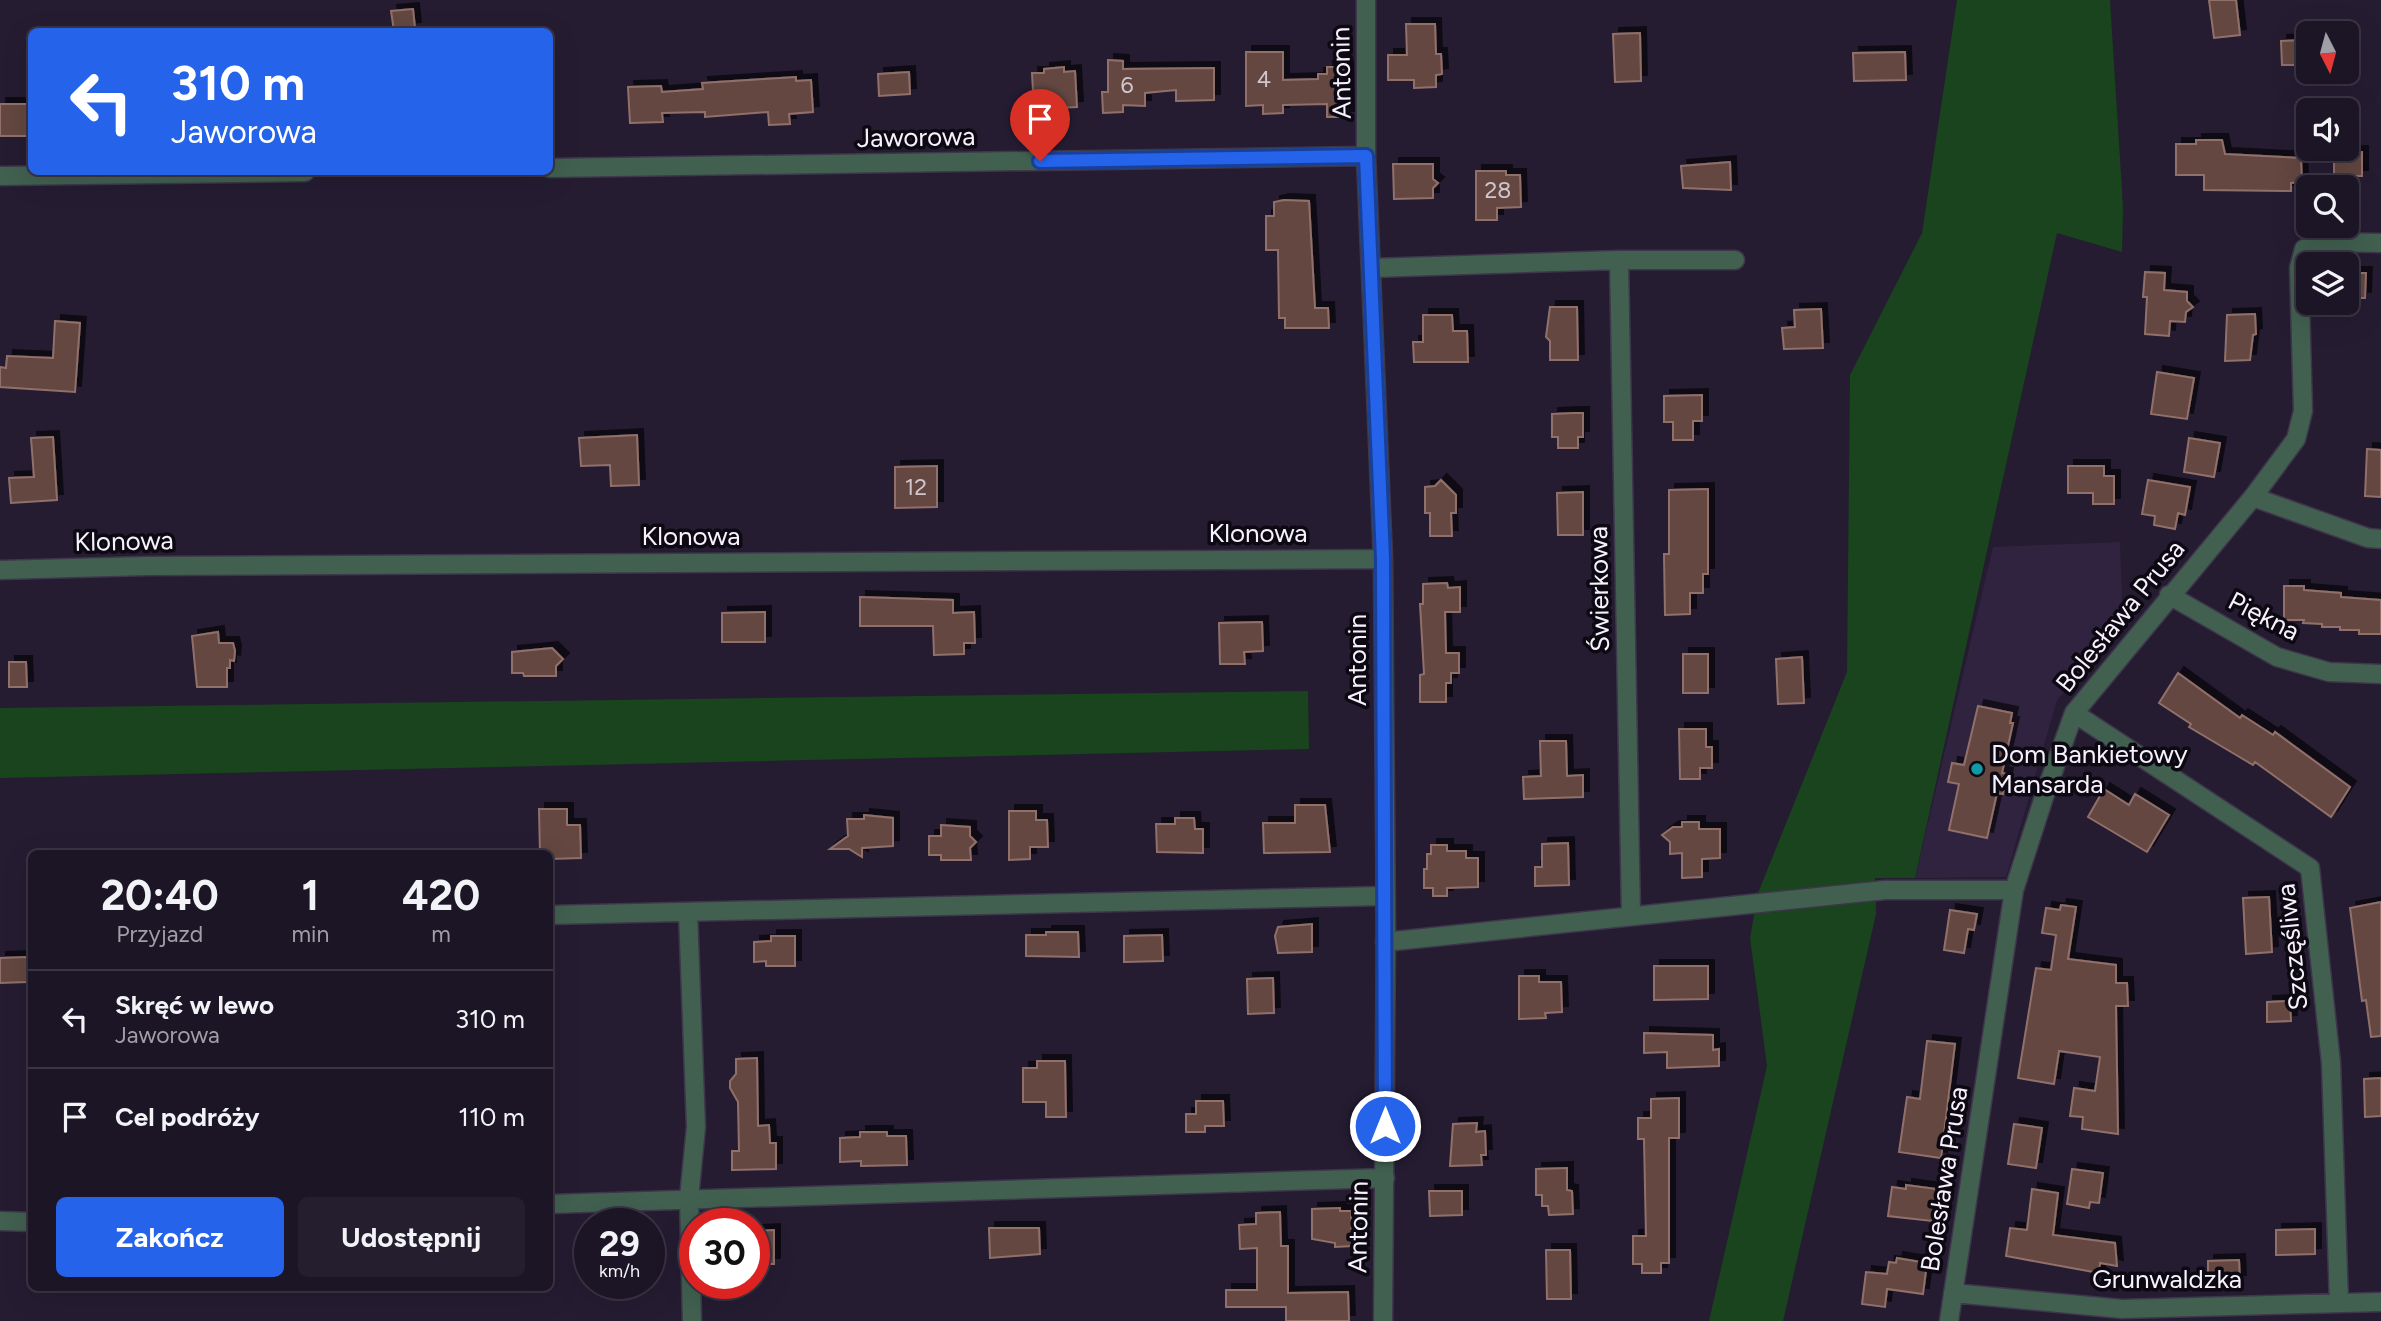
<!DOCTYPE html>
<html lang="pl">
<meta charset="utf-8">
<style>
body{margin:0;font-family:Figtree,sans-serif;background:#251e2e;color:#f1f3f6;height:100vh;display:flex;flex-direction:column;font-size:26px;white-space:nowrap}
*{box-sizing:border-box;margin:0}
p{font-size:23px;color:#a09fa7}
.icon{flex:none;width:38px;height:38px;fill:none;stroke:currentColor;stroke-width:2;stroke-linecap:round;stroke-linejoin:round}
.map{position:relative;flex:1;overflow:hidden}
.panel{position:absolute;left:28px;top:850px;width:525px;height:441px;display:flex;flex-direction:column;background:#1c1526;border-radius:10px;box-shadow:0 7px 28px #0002,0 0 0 2px #3a3443}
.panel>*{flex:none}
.guide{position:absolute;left:28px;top:28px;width:525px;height:147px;border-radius:10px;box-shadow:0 7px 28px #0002,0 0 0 2px #3a3443;background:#2563eb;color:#fff;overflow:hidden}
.needle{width:46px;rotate:174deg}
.buttons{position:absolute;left:2296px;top:21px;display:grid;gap:14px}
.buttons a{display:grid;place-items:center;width:63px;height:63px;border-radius:10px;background:#1c1526;box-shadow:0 7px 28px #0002,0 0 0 2px #3a3443;font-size:35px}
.speed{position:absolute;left:574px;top:1208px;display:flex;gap:14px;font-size:35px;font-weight:700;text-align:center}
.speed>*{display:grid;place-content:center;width:91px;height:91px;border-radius:50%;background:#1c1526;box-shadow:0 7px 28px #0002,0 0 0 2px #3a3443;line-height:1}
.speed small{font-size:18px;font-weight:400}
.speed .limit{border:10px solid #d22;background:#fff;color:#111}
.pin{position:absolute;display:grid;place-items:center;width:60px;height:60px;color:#fff;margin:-72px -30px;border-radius:50% 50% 50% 0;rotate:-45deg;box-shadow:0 0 7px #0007}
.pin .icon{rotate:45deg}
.me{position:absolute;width:77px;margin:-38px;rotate:0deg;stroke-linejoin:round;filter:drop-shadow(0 0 5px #0008)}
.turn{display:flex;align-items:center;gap:24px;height:147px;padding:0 28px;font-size:32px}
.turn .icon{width:91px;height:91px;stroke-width:2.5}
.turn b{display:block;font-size:49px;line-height:60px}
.eta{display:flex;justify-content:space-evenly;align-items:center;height:119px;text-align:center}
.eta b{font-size:42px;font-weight:700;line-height:49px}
.action{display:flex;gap:14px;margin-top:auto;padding:14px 28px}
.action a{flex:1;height:80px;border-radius:10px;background:#2563eb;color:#fff;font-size:28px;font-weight:700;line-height:80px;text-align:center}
.action a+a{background:#251e2e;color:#f1f3f6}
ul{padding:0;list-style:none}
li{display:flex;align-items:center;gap:21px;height:98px;padding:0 28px;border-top:2px solid #3a3443}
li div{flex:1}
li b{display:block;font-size:26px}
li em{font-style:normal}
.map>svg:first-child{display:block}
.built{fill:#30233f}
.green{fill:#19441d}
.building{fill:#634641;stroke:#91706b;stroke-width:2;filter:url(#shadow)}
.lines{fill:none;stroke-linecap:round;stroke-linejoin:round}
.minor-casing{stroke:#3e364a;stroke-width:21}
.minor{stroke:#416050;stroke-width:18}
.route-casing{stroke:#184099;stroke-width:18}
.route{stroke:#2563eb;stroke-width:12}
.culture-dot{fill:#0f9aa8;stroke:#0d0912;stroke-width:2.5}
.labels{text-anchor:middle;stroke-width:7;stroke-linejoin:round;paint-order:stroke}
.number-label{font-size:23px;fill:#d1c6ce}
.street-label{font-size:26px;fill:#f6f1fd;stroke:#0d0912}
.poi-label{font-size:26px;fill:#f6f1fd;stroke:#0d0912;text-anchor:start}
</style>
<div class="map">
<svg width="2381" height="1321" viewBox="0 0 2381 1321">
<defs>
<filter id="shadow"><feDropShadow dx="6" dy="-6" stdDeviation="0" flood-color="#0009"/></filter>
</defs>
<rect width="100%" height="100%" fill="#251c32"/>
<!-- built -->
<path class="built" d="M2120,542L2123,624L2057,700L2006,877L1915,878L1993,547Z"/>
<!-- green -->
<path class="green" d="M1957,0H2110L2123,207L2122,252L2057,233L1915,878H1875L1876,914L1783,1321H1709L1767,1066L1750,938L1758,893L1847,672L1850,375L1922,233Z
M1308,691L1309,749L0,778V708Z"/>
<!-- building -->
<path class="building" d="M2209,0H2236L2240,35L2214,38Z
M413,9L415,28L394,31L391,11Z
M1406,24H1435L1436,54H1441L1442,74L1436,75V87L1414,88V80H1388V55H1407Z
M1640,33L1641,81L1615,82L1613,34Z
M2303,40V65H2282L2281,41Z
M1246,52H1283V80L1318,79V74H1327V67H1347L1348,117H1327V104L1283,105V113L1263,114V105L1246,106Z
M1905,52L1906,80L1854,81L1853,53Z
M1108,60L1123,61V69L1214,68V100L1176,101V90L1145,93V106L1123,105V112L1103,113L1102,92H1108Z
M1064,67V72L1075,71L1077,107L1034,109L1032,73H1044V69Z
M909,72L910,94L879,96L878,74Z
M796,77V81L811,80L813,112L789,114L790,124L769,125L768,112L705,117V112L662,113L663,122L630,123L628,87L661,86L662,92L703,89L702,83Z
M0,104H27V136H0Z
M2196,140H2222L2225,154L2301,158L2302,182L2291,183V191L2204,190V175H2176V144H2196Z
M2362,152V176H2334V153Z
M1730,162L1731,190L1683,188L1681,166Z
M1393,164H1433V179L1438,183L1433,188V198L1394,199Z
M1476,171H1506V175H1520L1521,207L1497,208V220H1476Z
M1284,200L1309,201L1315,308H1328L1329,328H1285V318H1279L1278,250H1266V216H1274V202Z
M2145,272L2165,273L2164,290L2187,292V301L2193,307L2186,312L2185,322L2170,321L2169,336L2145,334L2147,297H2143Z
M2347,273H2366L2365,298H2347Z
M1550,307H1577L1578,360H1550V341L1546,337Z
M1821,309L1823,348L1784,349L1782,328L1795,327L1794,310Z
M2255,314L2256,334L2253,335L2250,360L2225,361L2227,315Z
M1423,315H1452L1453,331H1467L1468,362H1414L1413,342H1423Z
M55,321L80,323L75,392L0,387V367L6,368L7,356L53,358Z
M2157,372L2194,378L2187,419L2151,414Z
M1702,395V421H1693V440H1673V422H1664V396Z
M1574,413H1583V437H1578V448H1558V437H1552V414Z
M637,435L639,485L611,486L610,465L581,466L579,438Z
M53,437L57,500L11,503L9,478L34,477L31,438Z
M2189,438L2220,443L2214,477L2184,472Z
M2367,449L2381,450V497L2365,496Z
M937,466V507L895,508V467Z
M2068,466H2104V476H2114V504H2093V493H2068Z
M1441,480L1456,495V513H1451L1452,536H1430V513H1425V487L1435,486Z
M2148,480L2190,487L2185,515L2178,513L2175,529L2154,525L2155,516L2142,514Z
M1708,489V574H1703V593H1690V614L1665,615L1664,554H1669V490Z
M1583,492V535H1558L1557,493Z
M1447,583L1448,588L1460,587V612H1445L1446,653H1459V673H1451V683H1446V702H1420V675L1424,674L1420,604H1423V584Z
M2284,586H2304V590L2341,593V597L2381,600V634H2359V630H2340V627H2322V624L2303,623L2304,620H2284Z
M860,597L953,600V613L974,612L975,643H964V654L934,655L933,626H860Z
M765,612V642H722V613Z
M1262,622L1263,651L1244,652L1245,664H1220L1219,623Z
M218,632L219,643H233L235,651L234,661L230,660V668H227V687H197L192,636Z
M552,648L563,659L556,666V676H524L523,673H512V652Z
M1683,654H1708V693H1683Z
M1802,657L1804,703L1778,704L1776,659Z
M9,662H26L27,687H9Z
M2178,673L2240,718L2242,715L2273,735L2275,732L2350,787L2331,817L2255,762L2253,765L2189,727L2191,724L2159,703Z
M1978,706L2012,713L2010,723H2013L2002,773L2007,774L2003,794L1997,793L1987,838L1949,830L1959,784L1948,782L1952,763L1964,765Z
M1679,729H1706V747H1712V768H1700V779H1680Z
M1540,741H1566L1567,776L1583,775V797L1524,799L1523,777L1541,776Z
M2104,789L2129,805L2135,794L2169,815L2147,852L2088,817Z
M1295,805H1325L1330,852L1264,853L1263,823H1295Z
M539,809H567V825H580L581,858L550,859V854H540Z
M1009,811H1036V820H1047L1048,847H1030V859L1009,860Z
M864,815L893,818V846L862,848V857L849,849H830L848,836L847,819H864Z
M1175,818H1194L1195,829H1203V853L1157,852L1156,824H1175Z
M1682,822H1699V829H1720V858L1702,859V877L1682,878V853L1670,854V842L1662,835L1673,827H1682Z
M941,825L970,827V836L976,842L970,848L971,860H941V855H929V836H941Z
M1568,843L1569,885L1535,886V867H1542V844Z
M1431,845H1447V851H1466V858H1478V887L1447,888V896H1433V888H1424V869H1427V854H1431Z
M2269,897L2272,952L2246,954L2243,898Z
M2381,902V1036L2371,1037L2366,1000L2362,1001L2350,908Z
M2061,905L2076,907L2068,959L2116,965V983H2127L2128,1006H2116L2118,1134L2082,1129L2083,1117L2070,1116L2074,1088L2095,1091L2100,1057L2059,1051L2054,1084L2018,1078L2036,968L2051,970L2056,935L2042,933L2046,908L2060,910Z
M1950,910L1977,914L1974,930L1968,929L1964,953L1944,950Z
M1312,924V952L1278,953L1275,936L1278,927Z
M1046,932H1078L1079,957L1026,956V935H1046Z
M1162,935L1163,961L1124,962V936Z
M771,936H795V966H766V961L754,962V942L771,941Z
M27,957V982L0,983V958Z
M1654,966H1708V999L1654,1000Z
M1519,976H1539V982H1561L1562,1012L1545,1013L1546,1018L1519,1019Z
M1273,978L1274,1013L1248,1014L1247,979Z
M2290,1001L2291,1021L2267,1022V1002Z
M1644,1033L1713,1035V1050L1719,1049V1066L1667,1068V1052L1644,1053Z
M1927,1041L1955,1044L1941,1158L1899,1152L1907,1097L1920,1099Z
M757,1058L758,1126L769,1125L770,1143H776V1169L732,1170V1151H739L738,1102L730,1088V1081L736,1074V1059Z
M1037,1061H1065L1066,1117H1046V1102H1023V1068H1037Z
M2381,1078V1116L2365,1117L2364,1079Z
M1679,1098V1138H1669V1263H1661V1273H1642V1264H1633V1236H1646L1644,1139H1638V1118H1651V1099Z
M1196,1101H1223L1224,1126H1205V1132H1186V1114H1196Z
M1477,1123L1476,1132L1485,1131L1486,1155H1481L1482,1165L1450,1166L1453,1124Z
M2014,1124L2042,1128L2036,1168L2008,1164Z
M860,1132H887V1136H906L907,1165L861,1166V1161L840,1162V1138L860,1137Z
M1567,1168V1190L1572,1191L1573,1214L1549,1215L1548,1206H1542V1195H1536V1169Z
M2072,1169L2103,1173L2099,1203L2090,1202L2089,1208L2067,1204Z
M1906,1185L1937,1189L1932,1221L1888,1216L1892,1187L1906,1189Z
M2032,1189L2058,1193L2053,1235L2115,1243L2117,1266L2100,1263L2099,1273L2006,1256L2010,1228L2027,1230Z
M1429,1191H1462V1215L1430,1216Z
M1340,1208V1211H1351L1352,1246L1335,1247V1243L1312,1239V1209Z
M1280,1212L1281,1246H1288V1293L1348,1292L1349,1321H1286V1307H1226V1290H1257V1248L1240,1249L1239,1225L1256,1224V1213Z
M989,1228H1039L1040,1254L990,1258Z
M2315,1229V1254L2276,1255V1230Z
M774,1230V1264H754V1231Z
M1546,1250H1570L1571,1299H1547Z
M1897,1258L1927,1263L1923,1294L1887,1289L1885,1307L1862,1304L1866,1272L1887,1274L1889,1262L1896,1263Z
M2239,1260L2240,1281L2208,1282V1261Z"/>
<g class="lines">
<defs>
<path id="minor" d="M1366,0V156L1383,559L1386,929L1383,1321
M550,168L1366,156
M0,176L305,172
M1619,260L1631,916
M1373,268L1619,260H1735
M2253,497L2368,538L2381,539
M0,570L146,566L1383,559
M2169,595L2277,657L2329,672L2381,674
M2074,713L2310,868L2331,1063L2339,1303
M688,912L696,1127L689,1198L692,1321
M550,915L1383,896
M1385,942L1885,890H2014
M550,1204L1385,1178
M0,1221L32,1222
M1953,1293L2122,1309L2381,1302
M1949,1321L2014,890L2044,797L2074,713L2253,497L2296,439L2303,411L2299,268L2304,249L2323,242L2381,243"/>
</defs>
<!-- minor casing -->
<use href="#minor" class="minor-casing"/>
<!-- minor -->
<use href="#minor" class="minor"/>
</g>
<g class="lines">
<defs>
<path id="route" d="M1040,161L1366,156L1383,559L1385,1126"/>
</defs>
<!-- route casing -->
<use href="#route" class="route-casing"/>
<!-- route -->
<use href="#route" class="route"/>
</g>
<!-- markers -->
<circle class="culture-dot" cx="1977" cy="769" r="7"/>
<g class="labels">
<!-- number labels -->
<g class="number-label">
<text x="1264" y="87">4</text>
<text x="1127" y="93">6</text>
<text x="1498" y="198">28</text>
<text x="916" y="495">12</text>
</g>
<!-- street labels -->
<g class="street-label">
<text transform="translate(1341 73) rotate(-91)" y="9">Antonin</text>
<text transform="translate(916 137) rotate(-1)" y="9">Jaworowa</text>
<text x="1258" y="542">Klonowa</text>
<text x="691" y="545">Klonowa</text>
<text transform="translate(124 541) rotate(-1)" y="9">Klonowa</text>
<text transform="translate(1599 589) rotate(-91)" y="9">Świerkowa</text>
<text transform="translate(2120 616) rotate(-51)" y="9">Bolesława Prusa</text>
<text transform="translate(2264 616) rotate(27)" y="9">Piękna</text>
<text transform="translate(1357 660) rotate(-90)" y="9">Antonin</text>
<text transform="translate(2292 947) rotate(-96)" y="9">Szczęśliwa</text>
<text transform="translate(1944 1179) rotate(-81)" y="9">Bolesława Prusa</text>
<text transform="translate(1358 1227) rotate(-89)" y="9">Antonin</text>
<text x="2167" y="1288">Grunwaldzka</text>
</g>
<!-- poi labels -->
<g class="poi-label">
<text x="1991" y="763">Dom Bankietowy<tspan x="1991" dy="30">Mansarda</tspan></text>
</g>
</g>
</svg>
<div class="buttons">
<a><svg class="needle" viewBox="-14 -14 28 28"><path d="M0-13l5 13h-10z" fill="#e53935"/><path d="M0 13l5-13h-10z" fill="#a09fa7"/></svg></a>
<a><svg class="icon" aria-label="sound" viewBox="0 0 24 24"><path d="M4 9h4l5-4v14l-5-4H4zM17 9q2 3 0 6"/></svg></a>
<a><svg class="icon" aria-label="search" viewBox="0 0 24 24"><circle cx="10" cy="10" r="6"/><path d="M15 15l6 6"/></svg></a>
<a><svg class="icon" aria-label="layers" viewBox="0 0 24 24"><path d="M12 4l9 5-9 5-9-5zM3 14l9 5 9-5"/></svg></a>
</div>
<div class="speed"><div>29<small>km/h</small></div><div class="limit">30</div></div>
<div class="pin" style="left:1040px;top:161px;background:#d93025"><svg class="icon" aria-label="arrive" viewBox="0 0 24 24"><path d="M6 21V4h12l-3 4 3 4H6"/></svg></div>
<svg class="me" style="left:1385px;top:1126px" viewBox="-20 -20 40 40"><circle r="17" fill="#2563eb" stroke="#fff" stroke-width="3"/><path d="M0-11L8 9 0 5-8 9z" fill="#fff"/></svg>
<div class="guide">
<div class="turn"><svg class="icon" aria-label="left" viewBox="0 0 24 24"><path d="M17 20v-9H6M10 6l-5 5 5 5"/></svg><div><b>310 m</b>Jaworowa</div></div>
</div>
<section class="panel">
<div class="eta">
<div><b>20:40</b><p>Przyjazd</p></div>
<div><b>1</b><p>min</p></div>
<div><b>420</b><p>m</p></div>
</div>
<ul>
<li><svg class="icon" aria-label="left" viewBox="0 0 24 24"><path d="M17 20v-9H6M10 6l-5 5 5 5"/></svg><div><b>Skręć w lewo</b><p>Jaworowa</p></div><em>310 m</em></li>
<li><svg class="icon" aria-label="arrive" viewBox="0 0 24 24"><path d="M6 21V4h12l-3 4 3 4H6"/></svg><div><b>Cel podróży</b></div><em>110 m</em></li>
</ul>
<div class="action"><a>Zakończ</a><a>Udostępnij</a></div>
</section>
</div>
